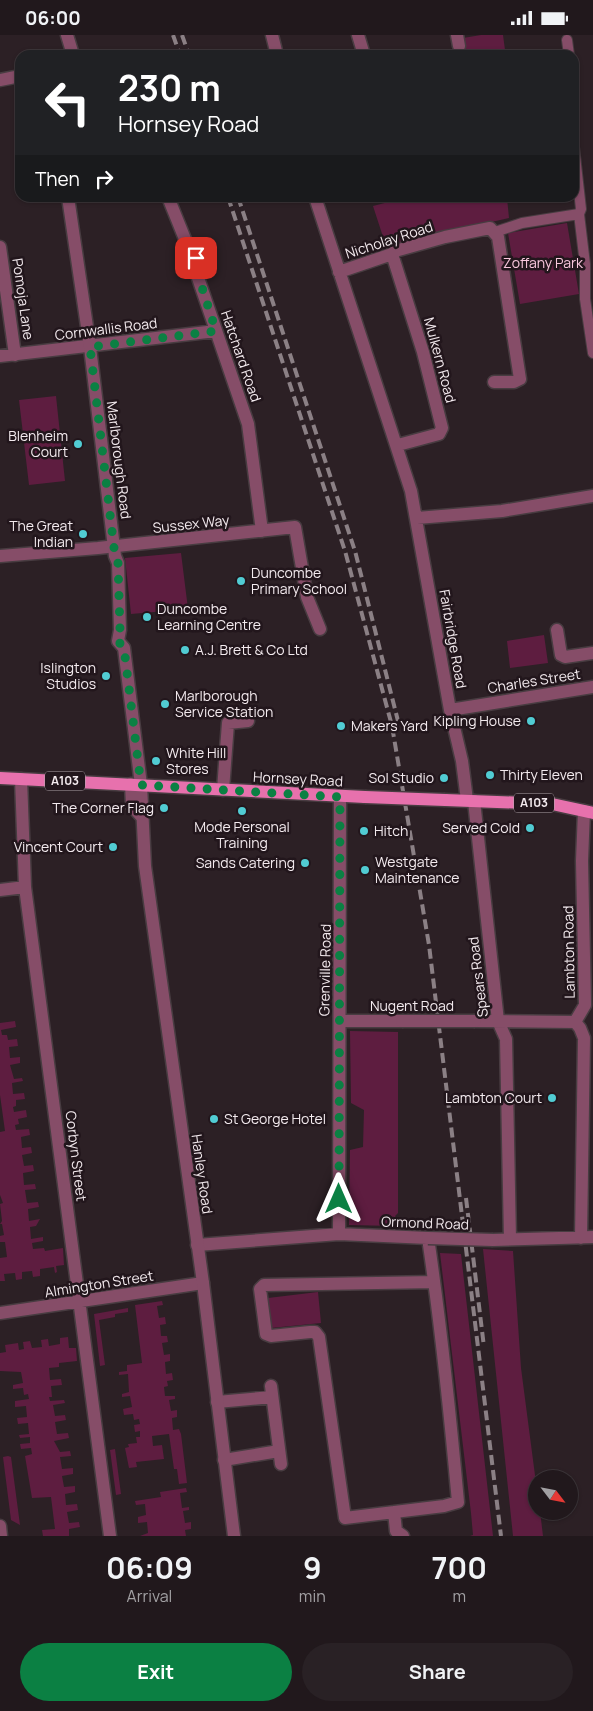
<!DOCTYPE html>
<style>
body{margin:0;font-family:Manrope,sans-serif;background:#292125;color:#f1f3f6;height:100vh;display:flex;flex-direction:column;font-size:19px;white-space:nowrap}
*{box-sizing:border-box;margin:0}
p{font-size:16px;color:#a2a0a3}
.icon{flex:none;width:28px;height:28px;fill:none;stroke:currentColor;stroke-width:2;stroke-linecap:round;stroke-linejoin:round}
.map{position:relative;height:1501px;overflow:hidden}
.drawer{display:flex;flex-direction:column;background:#21181c;flex:1}
.drawer>*{flex:none}
.top-card{position:absolute;left:15px;top:15px;width:564px;height:152px;border-radius:15px;box-shadow:0 1px 4px #0004,0 0 0 1px #3e373b;background:#202124;color:#fff;overflow:hidden}
.needle{width:32px;rotate:122deg}
.tools{position:absolute;left:528px;top:1435px;display:grid;gap:10px}
.tools a{display:grid;place-items:center;width:50px;height:50px;border-radius:50%;background:#21181c;box-shadow:0 1px 4px #0004,0 0 0 1px #3e373b;font-size:25px}
.pin{position:absolute;display:grid;place-items:center;width:42px;height:42px;color:#fff;margin:-21px;border-radius:10px;box-shadow:0 2px 8px #0006}
.me{position:absolute;width:55px;margin:-28px;rotate:0deg;stroke-linejoin:round;filter:drop-shadow(0 0 4px #0008)}
.turn{display:flex;align-items:center;gap:18px;height:105px;padding:0 20px;font-size:22px}
.turn .icon{width:65px;height:65px;stroke-width:2.5}
.turn b{display:block;font-size:35px;line-height:42px}
.then{display:flex;align-items:center;height:48px;padding:0 20px;background:#0003;gap:10px;font-size:19px}
.eta{display:flex;justify-content:space-evenly;align-items:center;height:85px;text-align:center}
.eta b{font-size:30px;font-weight:700;line-height:35px}
.primary-button{display:flex;gap:10px;margin-top:auto;padding:10px 20px}
.primary-button a{flex:1;height:58px;border-radius:30px;background:#0b8043;color:#fff;font-size:20px;font-weight:700;line-height:58px;text-align:center}
.primary-button a+a{background:#292125;color:#f1f3f6}
.status{display:flex;justify-content:space-between;align-items:center;height:35px;padding:0 25px;background:#21181c;direction:ltr}
.status svg{height:14px;fill:currentColor}
.map>svg:first-child{display:block}
.green{fill:#5e1d40}
.lines{fill:none;stroke-linecap:round;stroke-linejoin:round}
.pedestrian-casing{stroke:#483c41;stroke-width:12}
.minor-casing{stroke:#483c41;stroke-width:15}
.tertiary-casing{stroke:#483c41;stroke-width:15}
.primary-casing{stroke:#483c41;stroke-width:15}
.pedestrian{stroke:#864d68;stroke-width:10}
.minor{stroke:#864d68;stroke-width:12}
.tertiary{stroke:#864d68;stroke-width:12}
.primary{stroke:#e771ad;stroke-width:12}
.rail{stroke:#8b8085;stroke-width:4;stroke-dasharray:10 5;stroke-linecap:butt}
.minor-bridge-casing{stroke:#483c41;stroke-width:15;stroke-linecap:butt}
.primary-bridge-casing{stroke:#483c41;stroke-width:15;stroke-linecap:butt}
.minor-bridge{stroke:#864d68;stroke-width:12}
.primary-bridge{stroke:#e771ad;stroke-width:12}
.route{stroke:#0b8043;stroke-width:9;stroke-dasharray:0 16.2}
.poi-dot{fill:#51ccd3;stroke:#22161c;stroke-width:2}
.labels{text-anchor:middle;stroke-width:5;stroke-linejoin:round;paint-order:stroke}
.shield{fill:#22161c;stroke:#b4aaaf;stroke-width:1}
.shield-label{font-size:12px;font-weight:bold;fill:#f3eaee}
.street-label{font-size:14px;fill:#f3eaee;stroke:#22161c}
.park-label{font-size:14px;fill:#f9c7dd;stroke:#22161c}
.poi-label{font-size:14px;fill:#f3eaee;stroke:#22161c;text-anchor:end}
</style>
<div class="status"><b>06:00</b><svg viewBox="0 0 49 12"><path d="M0 12V9h3v3zM5 12V6h3v6zM10 12V3h3v9zM15 12V0h3v12zM26 1h20v11H26zM47 4h2v5h-2z"/></svg></div>
<div class="map">
<svg width="593" height="1501" viewBox="0 0 593 1501">
<rect width="100%" height="100%" fill="#2c2025"/>
<!-- green -->
<path class="green" d="M481,0H503L505,15L498,16V20H466L463,3Z
M404,163H507L509,183L386,211L373,171Z
M567,188L579,259L520,269L508,198Z
M56,361L65,446L29,450L19,365Z
M181,518L188,574L131,579L125,523Z
M544,600L548,628L510,633L507,606Z
M15,986L16,992L1,995L2,1000H7L8,1005L17,1004L18,1011L9,1012L10,1023L20,1022V1028L10,1030L14,1044L22,1043L23,1046L12,1048L13,1059L24,1058L25,1064L16,1065V1071L13,1072L14,1077L26,1075L27,1082L18,1084L19,1089L15,1090L16,1095L29,1094L30,1100L21,1102L22,1113L31,1112L32,1118L22,1120L24,1131L33,1130L34,1136L23,1138L24,1150L35,1149L36,1154L25,1155L27,1168L38,1167L39,1172L28,1174L29,1186L40,1184L36,1191L30,1192L31,1204L43,1202V1206L32,1208L33,1214L44,1213L45,1216L63,1213L64,1230L56,1231L57,1237L55,1238L54,1232L40,1234V1241L33,1242L32,1236L22,1237V1244L16,1245L15,1238L4,1239L5,1246H0V1223L7,1222L5,1207H0V1201L4,1200L2,1189H0L2,1186L0,1169L3,1168L0,1160V1097L5,1096L0,1060V988Z
M350,996L398,997V1178L395,1181L398,1184V1189L394,1191L349,1190L350,1115L363,1112L364,1075L351,1068Z
M483,1214L513,1216L521,1333L536,1448V1476H540L543,1501H513Z
M440,1218L461,1219L493,1501H470L473,1500L471,1478Z
M318,1257L321,1288L271,1293L268,1263Z
M162,1266L163,1270L157,1271L159,1283L165,1282L166,1289L160,1290L161,1301H167L168,1307L162,1308L164,1320L170,1319V1326L165,1327L166,1339L172,1338L173,1345L167,1346L168,1351L164,1352L165,1361H175V1364L169,1365L171,1376L177,1375V1382L172,1383L173,1395L179,1394L181,1399L187,1448L179,1449L177,1434H174L169,1399L152,1401L153,1411L162,1410L164,1424L136,1427L137,1432L129,1433L125,1413L129,1412L128,1409L137,1408L136,1402H140V1396L135,1397L134,1390L140,1389L139,1384L134,1385L133,1379L124,1380L123,1374L132,1372L130,1361L122,1362V1359L129,1357L128,1339L119,1340V1337L127,1336V1330L142,1328L135,1270Z
M128,1273V1277L115,1279V1282L99,1285L105,1330L100,1331L94,1279Z
M68,1302L69,1313H76L77,1326L59,1328V1332L49,1333L50,1345L61,1344L62,1350L51,1351L52,1362H49L50,1366L64,1365L65,1368L53,1370L55,1381L65,1380L66,1385L55,1387L57,1399L68,1398L69,1403L54,1406L60,1417L70,1416L71,1421L60,1422L62,1434L73,1433V1439L62,1441L64,1452L75,1451V1457L65,1459L66,1470L77,1469L78,1475L67,1477L69,1488L79,1487L80,1492L69,1494V1501H43L42,1495L55,1494L51,1462L32,1463L25,1421L32,1419L31,1413L21,1414L20,1409L30,1408V1402L20,1403L19,1400L29,1399L28,1388L18,1389L17,1383L27,1382L26,1371L15,1372V1366L29,1364L28,1359L24,1360L23,1353L13,1354V1350L23,1348L21,1337L0,1336V1318L6,1317L5,1310L18,1308L19,1315L24,1314L23,1307L30,1306L32,1313L42,1312L41,1305L48,1304L49,1311L60,1309V1303Z
M115,1414L121,1459L116,1460L110,1415Z
M8,1421L11,1422L20,1490L11,1485L3,1422Z
M186,1453L187,1457L180,1458L182,1473L189,1472V1475L183,1476L185,1488L191,1487V1494L185,1495L186,1501H140L148,1498L147,1487L138,1488V1482L146,1480L145,1469L136,1470L135,1466L161,1462L160,1457Z"/>
<g class="lines">
<defs>
<path id="pedestrian" d="M567,5L569,20
M574,44V52
M574,112L581,174L579,179L585,229V264L593,318
M495,197L522,188L579,179"/>
<path id="minor" d="M272,0L277,20
M358,0L364,20
M457,0L459,11
M0,45L20,41
M168,162L191,219L196,223L197,240L248,389L262,496
M315,162L411,456L450,675L462,726L467,765
M0,212L15,320
M392,219L423,317L442,393L439,399L398,410
M339,237L392,219L395,216L445,202L490,193L498,202L520,344L514,347H494
M0,321L216,296
M417,483L502,476L593,461
M0,521L98,513L295,492L307,562L320,594
M557,595L561,620L565,622L593,618
M450,675L593,652
M21,744L25,852L110,1501
M223,755L228,688L248,686
M474,766L498,986L506,1004L510,1204
M0,855L25,852
M340,986H402
M475,986L575,987
M575,987L580,993L584,1003L581,1203
M575,987L585,970L582,826L584,776
M339,1199L340,762
M493,1205L593,1202
M197,1210L339,1199L428,1203C441,1291 450,1378 458,1467L444,1471L345,1483L319,1302L315,1297H310L271,1301L266,1299L260,1254L264,1250L434,1247
M0,1278L203,1248
M271,1351L281,1429
M217,1367L272,1362
M224,1425L279,1416
M394,1477L396,1496L403,1501
M0,1491L1,1501"/>
<path id="tertiary" d="M67,0L73,20
M68,162L90,312L115,521L118,528L120,595L118,606L124,613L141,750L145,831L203,1248L234,1501
M131,749L132,771L141,781"/>
<path id="primary" d="M0,743L365,762
M445,765L552,769L593,778"/>
</defs>
<!-- pedestrian casing -->
<use href="#pedestrian" class="pedestrian-casing"/>
<!-- minor casing -->
<use href="#minor" class="minor-casing"/>
<!-- tertiary casing -->
<use href="#tertiary" class="tertiary-casing"/>
<!-- primary casing -->
<use href="#primary" class="primary-casing"/>
<!-- pedestrian -->
<use href="#pedestrian" class="pedestrian"/>
<!-- minor -->
<use href="#minor" class="minor"/>
<!-- tertiary -->
<use href="#tertiary" class="tertiary"/>
<!-- primary -->
<use href="#primary" class="primary"/>
<!-- rail -->
<path class="rail" d="M173,0L180,20
M182,0L189,20
M228,162L345,516L392,691L429,910L501,1501
M238,162L355,516L398,686
M466,1163L484,1312"/>
<defs>
<path id="minor-bridge" d="M402,986H475
M428,1203L493,1205"/>
<path id="primary-bridge" d="M365,762L445,765"/>
</defs>
<!-- minor-bridge casing -->
<use href="#minor-bridge" class="minor-bridge-casing"/>
<!-- primary-bridge casing -->
<use href="#primary-bridge" class="primary-bridge-casing"/>
<!-- minor-bridge -->
<use href="#minor-bridge" class="minor-bridge"/>
<!-- primary-bridge -->
<use href="#primary-bridge" class="primary-bridge"/>
</g>
<g class="lines">
<!-- route -->
<path class="route" d="M196,223L198,240L216,296L90,312L115,521L118,528L120,594L118,606L124,613L141,750L340,762L339,1164"/>
</g>
<!-- markers -->
<g class="poi-dot">
<circle cx="78" cy="409" r="5"/>
<circle cx="83" cy="499" r="5"/>
<circle cx="241" cy="546" r="5"/>
<circle cx="147" cy="582" r="5"/>
<circle cx="185" cy="615" r="5"/>
<circle cx="106" cy="641" r="5"/>
<circle cx="165" cy="669" r="5"/>
<circle cx="531" cy="686" r="5"/>
<circle cx="341" cy="691" r="5"/>
<circle cx="156" cy="726" r="5"/>
<circle cx="490" cy="740" r="5"/>
<circle cx="444" cy="743" r="5"/>
<circle cx="164" cy="773" r="5"/>
<circle cx="242" cy="776" r="5"/>
<circle cx="530" cy="793" r="5"/>
<circle cx="364" cy="796" r="5"/>
<circle cx="113" cy="812" r="5"/>
<circle cx="305" cy="828" r="5"/>
<circle cx="365" cy="835" r="5"/>
<circle cx="552" cy="1063" r="5"/>
<circle cx="214" cy="1084" r="5"/>
</g>
<g class="labels">
<!-- shield labels -->
<g class="shield">
<rect x="45" y="736.5" width="40" height="19" rx="4"/>
<rect x="514" y="758.5" width="40" height="19" rx="4"/>
</g>
<g class="shield-label">
<text x="65" y="750">A103</text>
<text x="534" y="772">A103</text>
</g>
<!-- street labels -->
<g class="street-label">
<text transform="translate(389 205) rotate(-18)" y="5">Nicholay Road</text>
<text transform="translate(23 264) rotate(82)" y="5">Pomoja Lane</text>
<text transform="translate(106 294) rotate(-7)" y="5">Cornwallis Road</text>
<text transform="translate(241 321) rotate(71)" y="5">Hatchard Road</text>
<text transform="translate(440 325) rotate(75)" y="5">Mulkern Road</text>
<text transform="translate(119 425) rotate(83)" y="5">Marlborough Road</text>
<text transform="translate(191 489) rotate(-6)" y="5">Sussex Way</text>
<text transform="translate(453 604) rotate(80)" y="5">Fairbridge Road</text>
<text transform="translate(534 646) rotate(-9)" y="5">Charles Street</text>
<text transform="translate(298 744) rotate(3)" y="5">Hornsey Road</text>
<text transform="translate(569 917) rotate(-91)" y="5">Lambton Road</text>
<text transform="translate(325 935) rotate(-89)" y="5">Grenville Road</text>
<text transform="translate(478 942) rotate(-97)" y="5">Spears Road</text>
<text x="412" y="976">Nugent Road</text>
<text transform="translate(76 1121) rotate(83)" y="5">Corbyn Street</text>
<text transform="translate(202 1139) rotate(82)" y="5">Hanley Road</text>
<text transform="translate(425 1188) rotate(2)" y="5">Ormond Road</text>
<text transform="translate(99 1249) rotate(-9)" y="5">Almington Street</text>
</g>
<!-- park labels -->
<g class="park-label">
<text x="543" y="233">Zoffany Park</text>
</g>
<!-- poi labels -->
<g class="poi-label">
<text x="68" y="406">Blenheim<tspan x="68" dy="16">Court</tspan></text>
<text x="73" y="496">The Great<tspan x="73" dy="16">Indian</tspan></text>
<text x="251" y="543" text-anchor="start">Duncombe<tspan x="251" dy="16">Primary School</tspan></text>
<text x="157" y="579" text-anchor="start">Duncombe<tspan x="157" dy="16">Learning Centre</tspan></text>
<text x="195" y="620" text-anchor="start">A.J. Brett &amp; Co Ltd</text>
<text x="96" y="638">Islington<tspan x="96" dy="16">Studios</tspan></text>
<text x="175" y="666" text-anchor="start">Marlborough<tspan x="175" dy="16">Service Station</tspan></text>
<text x="521" y="691">Kipling House</text>
<text x="351" y="696" text-anchor="start">Makers Yard</text>
<text x="166" y="723" text-anchor="start">White Hill<tspan x="166" dy="16">Stores</tspan></text>
<text x="500" y="745" text-anchor="start">Thirty Eleven</text>
<text x="434" y="748">Sol Studio</text>
<text x="154" y="778">The Corner Flag</text>
<text x="242" y="797" text-anchor="middle">Mode Personal<tspan x="242" dy="16">Training</tspan></text>
<text x="520" y="798">Served Cold</text>
<text x="374" y="801" text-anchor="start">Hitch</text>
<text x="103" y="817">Vincent Court</text>
<text x="375" y="832" text-anchor="start">Westgate<tspan x="375" dy="16">Maintenance</tspan></text>
<text x="295" y="833">Sands Catering</text>
<text x="542" y="1068">Lambton Court</text>
<text x="224" y="1089" text-anchor="start">St George Hotel</text>
</g>
</g>
</svg>
<div class="tools">
<a><svg class="needle" viewBox="-14 -14 28 28"><path d="M0-13l5 13h-10z" fill="#e53935"/><path d="M0 13l5-13h-10z" fill="#a2a0a3"/></svg></a>
</div>
<div class="pin" style="left:196px;top:223px;background:#d93025"><svg class="icon" aria-label="arrive" viewBox="0 0 24 24"><path d="M6 21V4h12l-3 4 3 4H6"/></svg></div>
<svg class="me" style="left:339px;top:1164px" viewBox="-20 -20 40 40"><path d="M0-17L14 15 0 8-14 15z" fill="#0b8043" stroke="#fff" stroke-width="4"/></svg>
<div class="top-card">
<div class="turn"><svg class="icon" aria-label="left" viewBox="0 0 24 24"><path d="M17 20v-9H6M10 6l-5 5 5 5"/></svg><div><b>230 m</b>Hornsey Road</div></div>
<div class="then">Then<svg class="icon" aria-label="right" viewBox="0 0 24 24"><path d="M7 20v-9h11M14 6l5 5-5 5"/></svg></div>
</div>
</div>
<section class="drawer">
<div class="eta">
<div><b>06:09</b><p>Arrival</p></div>
<div><b>9</b><p>min</p></div>
<div><b>700</b><p>m</p></div>
</div>
<div class="primary-button"><a>Exit</a><a>Share</a></div>
</section>
